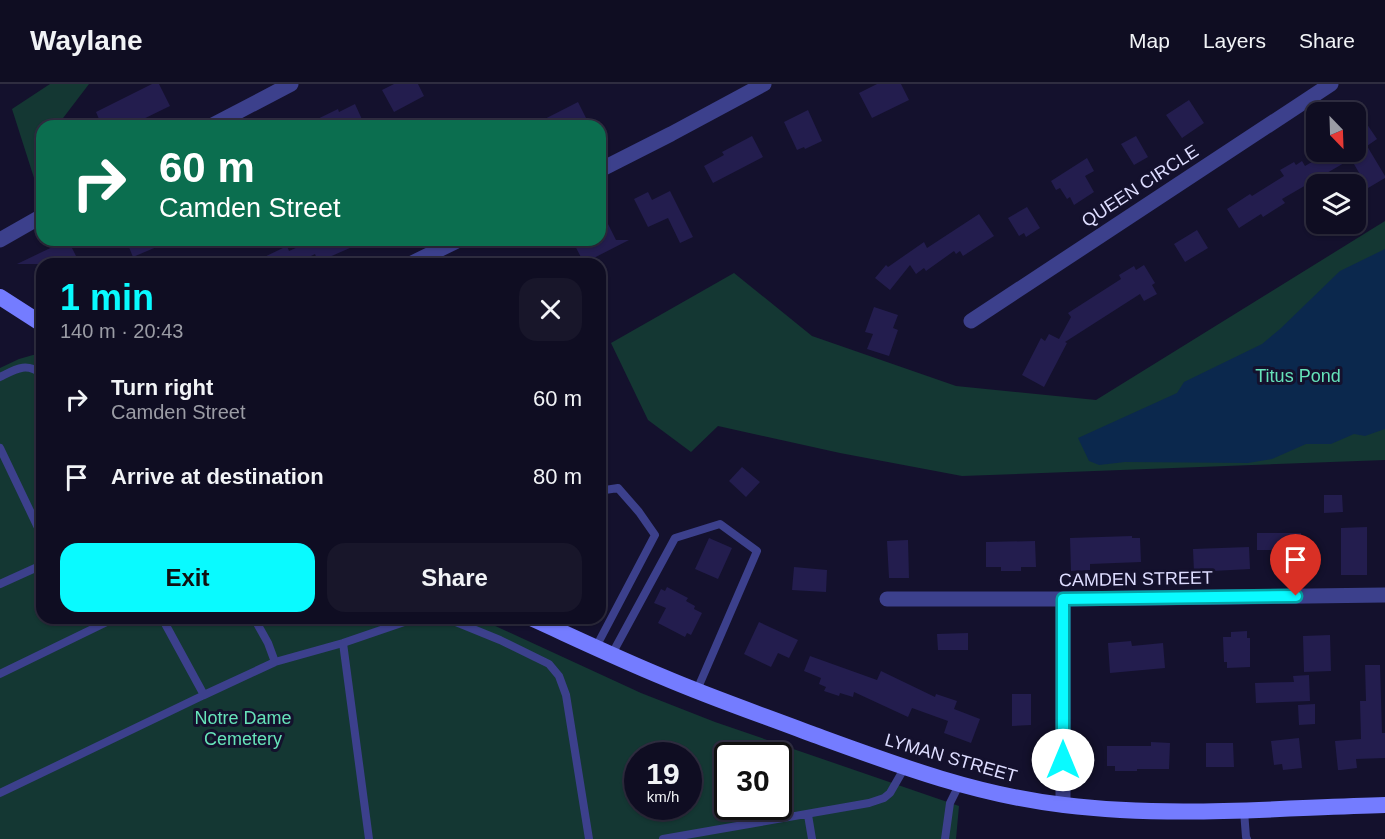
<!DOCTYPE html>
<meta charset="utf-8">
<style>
body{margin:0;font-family:Helvetica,sans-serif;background:#18162a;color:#f1f3f6;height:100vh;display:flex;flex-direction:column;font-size:22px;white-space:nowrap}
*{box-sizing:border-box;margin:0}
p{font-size:20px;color:#9b9ca5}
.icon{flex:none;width:33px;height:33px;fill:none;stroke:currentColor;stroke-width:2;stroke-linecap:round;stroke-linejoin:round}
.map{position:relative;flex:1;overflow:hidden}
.sheet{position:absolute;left:36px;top:174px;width:570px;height:366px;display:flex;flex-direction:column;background:#0f0d22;border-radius:18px;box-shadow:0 2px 4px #0004,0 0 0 2px #2f2d40}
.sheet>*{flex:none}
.banner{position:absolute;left:36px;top:36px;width:570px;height:126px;border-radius:18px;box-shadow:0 2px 4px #0004,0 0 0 2px #2f2d40;background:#0b6e4f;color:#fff;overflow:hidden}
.needle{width:39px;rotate:157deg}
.buttons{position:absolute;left:1306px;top:18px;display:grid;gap:12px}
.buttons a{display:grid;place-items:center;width:60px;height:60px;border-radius:12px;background:#0f0d22;box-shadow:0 2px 4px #0004,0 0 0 2px #2f2d40;font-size:30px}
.speed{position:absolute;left:624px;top:658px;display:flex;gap:12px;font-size:30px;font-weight:700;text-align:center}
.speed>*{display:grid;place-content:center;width:78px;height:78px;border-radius:50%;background:#0f0d22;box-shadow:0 2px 4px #0004,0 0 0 2px #2f2d40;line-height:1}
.speed small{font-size:15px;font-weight:400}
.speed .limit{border:3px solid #111;border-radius:9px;background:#fff;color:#111}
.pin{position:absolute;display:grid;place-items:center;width:51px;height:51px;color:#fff;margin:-62px -26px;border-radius:50% 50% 50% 0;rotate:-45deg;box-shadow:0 0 6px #0007}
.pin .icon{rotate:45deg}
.me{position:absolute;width:66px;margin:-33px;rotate:0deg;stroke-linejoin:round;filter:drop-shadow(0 0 4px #0008)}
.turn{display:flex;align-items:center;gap:21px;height:126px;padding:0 24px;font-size:27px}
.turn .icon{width:78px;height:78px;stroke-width:2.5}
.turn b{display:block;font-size:42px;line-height:51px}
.round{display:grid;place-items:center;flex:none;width:63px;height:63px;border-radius:18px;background:#18162a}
.headline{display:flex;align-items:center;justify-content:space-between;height:102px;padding:0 24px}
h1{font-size:36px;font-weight:700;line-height:45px;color:#09faff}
.primary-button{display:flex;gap:12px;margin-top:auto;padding:12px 24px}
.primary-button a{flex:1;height:69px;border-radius:18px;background:#09faff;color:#111;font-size:24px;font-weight:700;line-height:69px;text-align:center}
.primary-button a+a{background:#18162a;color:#f1f3f6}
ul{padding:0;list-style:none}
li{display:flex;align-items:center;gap:18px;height:78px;padding:0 24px}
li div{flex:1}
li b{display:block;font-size:22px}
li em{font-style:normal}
header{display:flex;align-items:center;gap:36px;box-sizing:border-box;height:84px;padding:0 30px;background:#0f0d22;border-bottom:2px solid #2f2d40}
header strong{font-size:28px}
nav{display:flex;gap:33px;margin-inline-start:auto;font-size:21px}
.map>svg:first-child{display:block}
.green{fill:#143733;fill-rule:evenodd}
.water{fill:#0b284d}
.building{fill:#231d4e}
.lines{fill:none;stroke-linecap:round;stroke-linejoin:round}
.service{stroke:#3c408c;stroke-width:8}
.minor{stroke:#3c408c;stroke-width:15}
.secondary{stroke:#747cff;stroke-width:16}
.route-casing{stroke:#06a2a6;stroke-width:15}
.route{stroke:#09faff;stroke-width:10}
.labels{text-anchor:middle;stroke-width:6;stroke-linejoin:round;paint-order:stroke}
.street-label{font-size:18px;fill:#deddff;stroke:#14112d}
.park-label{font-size:18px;fill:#66e3b9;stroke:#14112d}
</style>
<header>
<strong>Waylane</strong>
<nav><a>Map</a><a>Layers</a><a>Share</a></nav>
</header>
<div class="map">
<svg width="1385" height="755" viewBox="0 0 1385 755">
<rect width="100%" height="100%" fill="#14112d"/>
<!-- green -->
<path class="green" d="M50,0H89L57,42H42V79L35,97L12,25Z
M1385,137V376L962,392L840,369L718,342L691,368L648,336L611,259L734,189L812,252L956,302L1096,316Z
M33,271H42V534H478L641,609L715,638L959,722L956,755H0V284L19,275ZM638,672H688V723H638ZM728,672H778V723H728Z"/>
<!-- water -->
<path class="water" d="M1385,165V345L1365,352L1354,350L1331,360H1306L1272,375L1248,379L1125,378L1099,381L1089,377L1078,354L1177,309L1184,298L1262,260L1280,245L1340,187Z"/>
<!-- building -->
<path class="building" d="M152,0H159L170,22L129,42H102L96,28Z
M394,0H418L424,12L394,28L382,6Z
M877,0H901L909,16L872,34L859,9Z
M1189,16L1204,39L1182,54L1166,31Z
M578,18L590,42H531Z
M355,20L365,42H303L338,25L339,28Z
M1356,24L1377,55L1367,62L1385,92V94L1368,104L1351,75L1282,115L1285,119L1263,133L1261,130L1239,144L1227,125L1250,110L1252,112L1284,92L1280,86L1294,78L1296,81L1302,77L1305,82L1329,68H1356Z
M808,26L822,57L805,65L804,63L797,66L784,38Z
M752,52L763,73L713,99L704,82L724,71L722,68Z
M1136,52L1148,73L1134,81L1121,60Z
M1087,74L1094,87L1085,92L1094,108L1074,121L1070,113L1067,115L1060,104L1056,106L1051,97Z
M670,107L693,153L680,159L668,134L648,143L634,115L648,108L652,116Z
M1027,123L1040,144L1026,153L1024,149L1019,152L1008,134Z
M600,124L616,156H629L584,179L572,156H600Z
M979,130L994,152L963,172L960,167L956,170L954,167L926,187L924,184L916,190L910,181L890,206L875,194L886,181L888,183L924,158L927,164Z
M1197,146L1208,164L1185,178L1174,160Z
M68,156L80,180H17L67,156Z
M126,156H173L133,173Z
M309,156H368L318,178L315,170L295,180H250L287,162L289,167L309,158Z
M1144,181L1155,199L1152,201L1157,210L1144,217L1140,210L1065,258L1067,259L1044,303L1022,291L1041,254L1045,257L1049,250L1059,255L1071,233L1068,229L1121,195L1119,191L1134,182L1136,186Z
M874,223L898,231L893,244L898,246L889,272L867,265L873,250L865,248Z
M742,383L760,398L746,413L729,397Z
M1324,411H1342L1343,428L1324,429Z
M1367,443V491H1341V444Z
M1257,449H1301L1302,490L1283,491V485H1279V466H1257Z
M1132,452V454H1140L1141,478L1090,480V486L1071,487L1070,454Z
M709,454L732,464L718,495L695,485Z
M908,456L909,494H889L887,457Z
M1035,457L1036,483H1021V487H1001V483H986V458Z
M1249,463L1250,485L1194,488L1193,465Z
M794,483L827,486L826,508L792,506Z
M667,503L688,514L686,517L695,522L694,525L702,529L691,551L687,549L685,553L658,539L666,524L654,519L661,505L665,507Z
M759,538L798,556L789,574L778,569L771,583L744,570Z
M1247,547V554H1250V583L1227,584V578H1224L1223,553H1231V548Z
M968,549V566H938L937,550Z
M1330,551L1331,587L1304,588L1303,552Z
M1131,557L1132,562L1163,559L1165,584L1110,589L1108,559Z
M810,572L877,596L881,587L935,613L936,610L957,617L954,625L980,635L971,659L944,649L948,637L912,624L908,633L854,608L853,613L840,609L839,612L824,607L826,603L819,600L821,594L804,587Z
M1365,581H1380L1382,649H1385V674L1356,675L1357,684L1341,686H1338L1335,657L1361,655L1360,617H1366Z
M1309,591L1310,617L1256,619L1255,599L1294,598L1293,592Z
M1012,610H1031V641L1012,642Z
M1315,620V640L1299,641L1298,621Z
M1299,654L1302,684L1283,686L1282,680L1274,681L1271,657Z
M1151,658L1170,659L1169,685H1137V687H1115V682H1107V662H1151Z
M1206,659H1233L1234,683H1206Z"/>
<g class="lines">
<!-- service -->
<path class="service" d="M0,293C16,285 26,278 42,290
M0,364L42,452
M0,500L42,481
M254,534L268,559L275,578
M446,534L500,556L549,580L559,592L566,611L589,755
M343,559L369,755
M596,563L655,451L639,428L618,404L605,406L600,409
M612,570L675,454L720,440L757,467L697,606
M0,590L115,534
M204,611L275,578L343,559L416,534
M0,709L204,611L162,534
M1244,727L1246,753L1247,755
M808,731L812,755
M663,755L869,719L884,714L890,709L905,683
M945,755L950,719L959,701"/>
<!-- minor -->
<path class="minor" d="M211,42L291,0
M600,86L671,50L764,0
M0,156L42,132
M410,180L459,156
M971,237L1331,0
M887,515H1063L1385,511
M1063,515V721"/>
<!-- secondary -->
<path class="secondary" d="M0,213L42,240
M531,534C575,554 619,575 663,593C712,614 762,631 812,650C894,680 976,711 1064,721C1170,734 1278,724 1385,721"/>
</g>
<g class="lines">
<defs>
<path id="route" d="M1063,676V515L1296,512"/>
</defs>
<!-- route casing -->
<use href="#route" class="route-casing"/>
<!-- route -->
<use href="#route" class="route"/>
</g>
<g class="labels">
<!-- street labels -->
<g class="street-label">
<text transform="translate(1140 102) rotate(-33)" y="6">QUEEN CIRCLE</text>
<text transform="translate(1136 495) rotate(-1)" y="6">CAMDEN STREET</text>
<text transform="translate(951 674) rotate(16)" y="6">LYMAN STREET</text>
</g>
<!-- park labels -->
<g class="park-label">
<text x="1298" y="298">Titus Pond</text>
<text x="243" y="640">Notre Dame<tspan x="243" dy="21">Cemetery</tspan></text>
</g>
</g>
</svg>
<div class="buttons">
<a><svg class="needle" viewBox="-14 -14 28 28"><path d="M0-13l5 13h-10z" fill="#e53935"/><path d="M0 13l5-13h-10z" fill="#9b9ca5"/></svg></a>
<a><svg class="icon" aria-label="layers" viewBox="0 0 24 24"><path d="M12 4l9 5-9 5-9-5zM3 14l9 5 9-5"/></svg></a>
</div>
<div class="speed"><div>19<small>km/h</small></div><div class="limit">30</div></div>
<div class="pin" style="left:1296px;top:512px;background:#d93025"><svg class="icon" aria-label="arrive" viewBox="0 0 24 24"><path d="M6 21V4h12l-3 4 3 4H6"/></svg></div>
<svg class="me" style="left:1063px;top:676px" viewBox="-20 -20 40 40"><circle r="19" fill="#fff"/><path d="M0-13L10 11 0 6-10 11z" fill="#09faff"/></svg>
<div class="banner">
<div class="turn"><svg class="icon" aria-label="right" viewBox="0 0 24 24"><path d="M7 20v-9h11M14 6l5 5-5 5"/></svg><div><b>60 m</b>Camden Street</div></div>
</div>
<section class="sheet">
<div class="headline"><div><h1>1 min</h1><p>140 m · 20:43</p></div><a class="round"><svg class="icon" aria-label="close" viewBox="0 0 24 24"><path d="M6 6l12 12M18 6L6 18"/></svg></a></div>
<ul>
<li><svg class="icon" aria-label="right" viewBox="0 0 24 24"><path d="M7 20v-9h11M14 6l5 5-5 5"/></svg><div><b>Turn right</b><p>Camden Street</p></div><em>60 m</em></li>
<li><svg class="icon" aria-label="arrive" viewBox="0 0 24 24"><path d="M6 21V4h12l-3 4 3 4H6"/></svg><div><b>Arrive at destination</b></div><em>80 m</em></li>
</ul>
<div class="primary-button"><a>Exit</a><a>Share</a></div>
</section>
</div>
